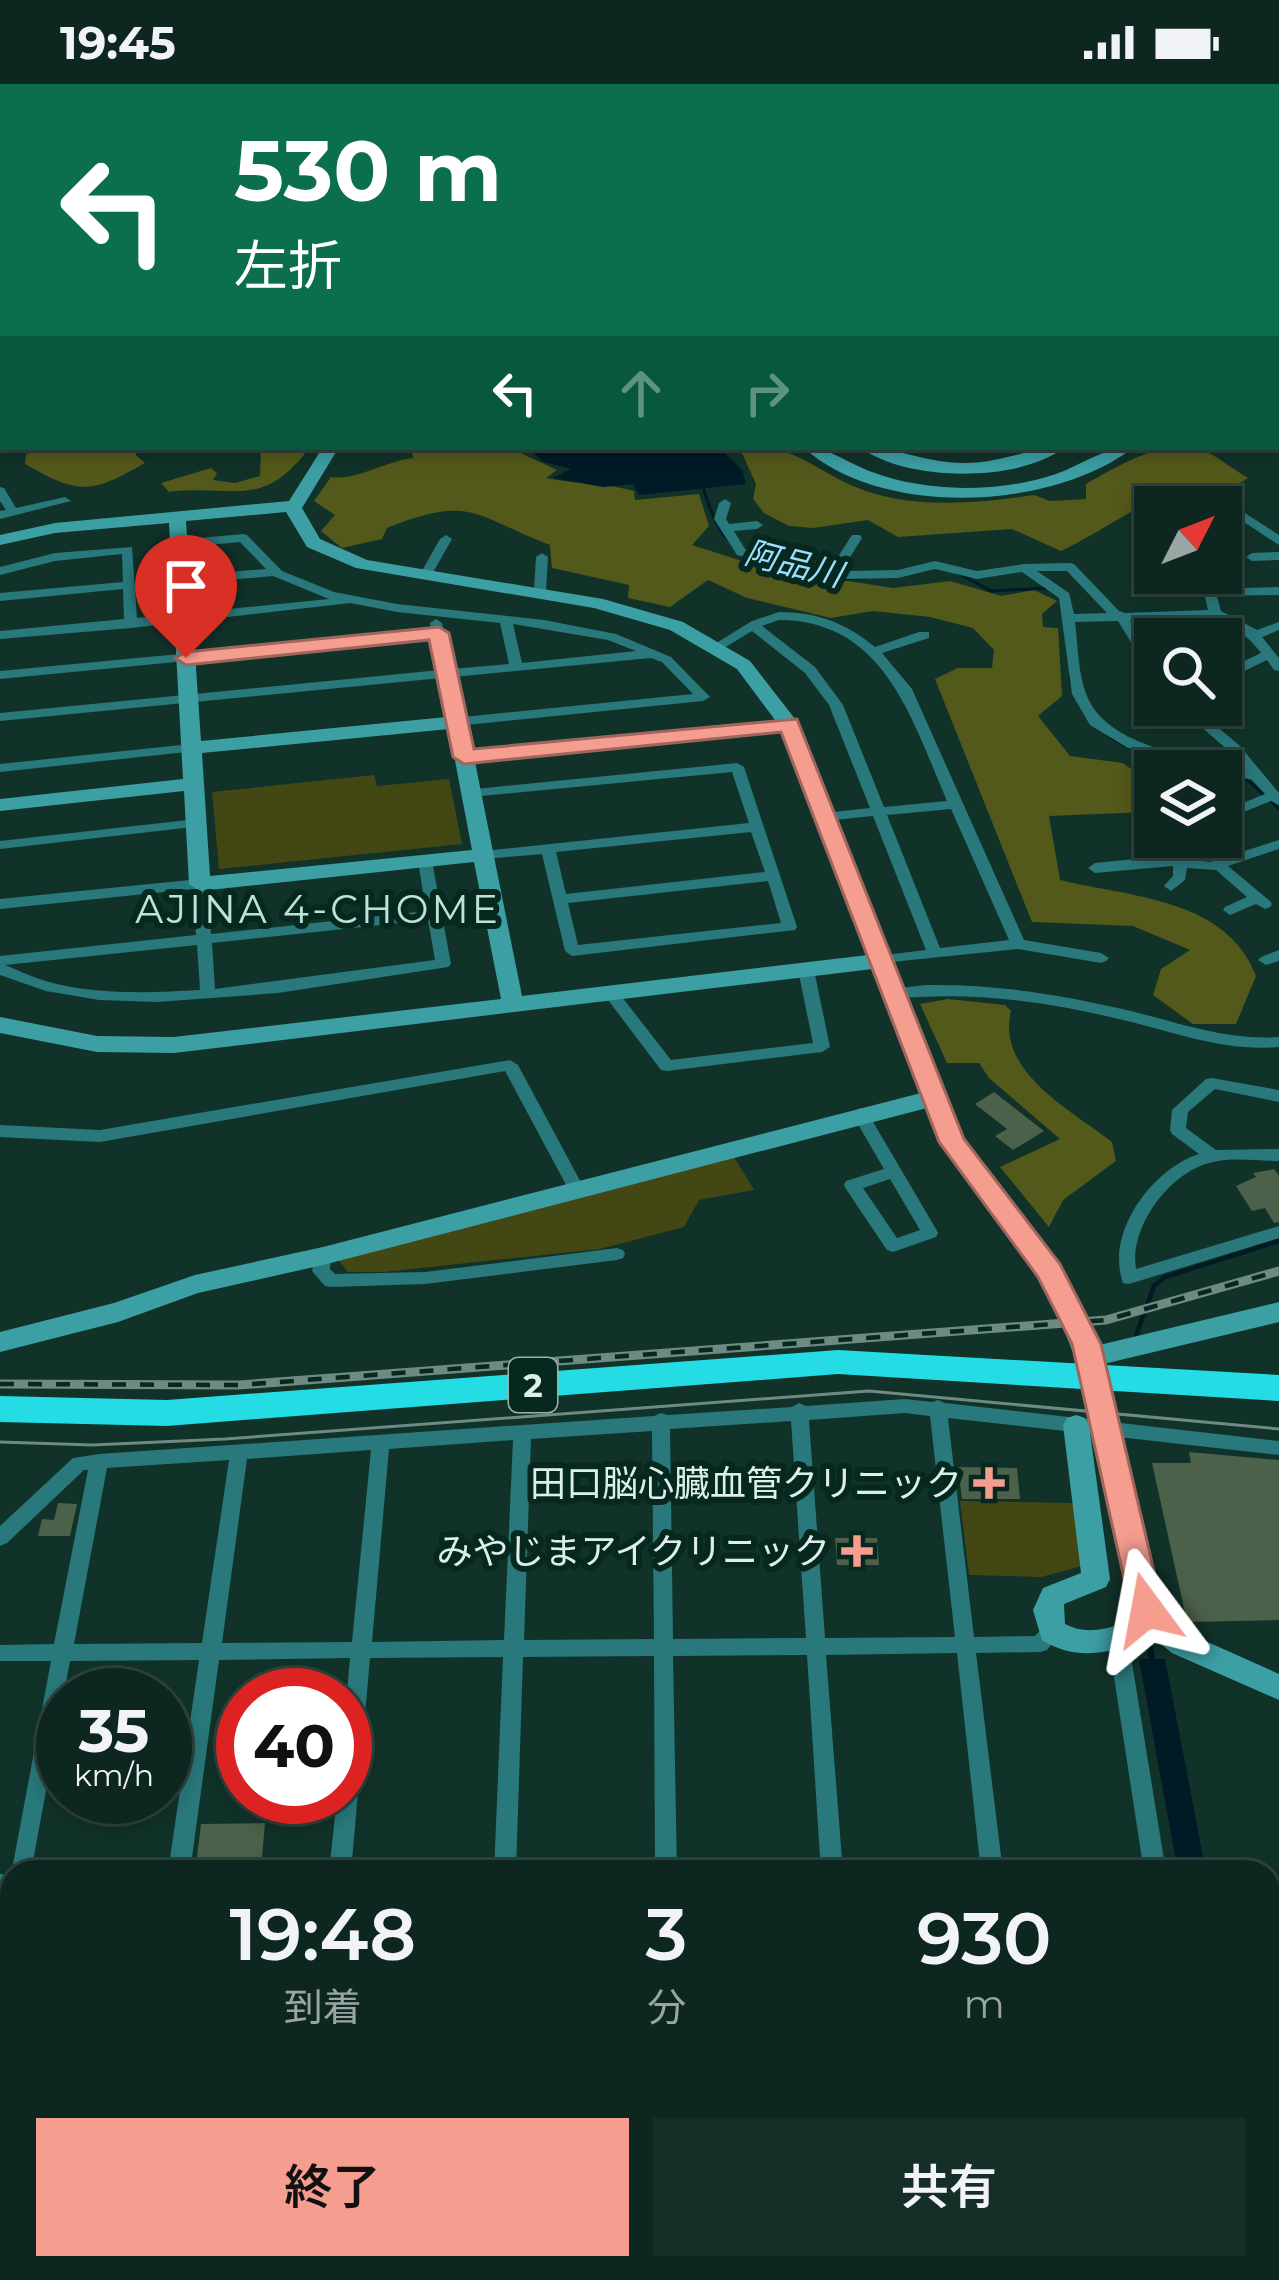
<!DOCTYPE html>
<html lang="ja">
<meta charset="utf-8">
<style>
body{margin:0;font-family:Montserrat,"Noto Sans JP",sans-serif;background:#162e28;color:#f1f3f6;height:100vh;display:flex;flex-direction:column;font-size:45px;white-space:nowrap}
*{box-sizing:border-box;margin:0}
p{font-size:39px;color:#9aa5a4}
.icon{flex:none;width:66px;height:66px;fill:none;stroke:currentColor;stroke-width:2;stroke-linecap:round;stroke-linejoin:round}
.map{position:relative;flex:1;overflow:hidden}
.drawer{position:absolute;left:0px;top:1776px;width:1281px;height:420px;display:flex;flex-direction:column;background:#0d261f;border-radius:36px 36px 0 0;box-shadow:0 6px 18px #0003,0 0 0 3px #2d433d}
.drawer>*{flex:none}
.banner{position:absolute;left:0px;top:0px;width:1281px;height:366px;box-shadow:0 6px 18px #0003,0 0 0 3px #2d433d;background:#0b6e4f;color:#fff;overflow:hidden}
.needle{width:78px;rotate:48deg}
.controls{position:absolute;left:1134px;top:402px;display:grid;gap:24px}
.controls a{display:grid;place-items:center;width:108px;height:108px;border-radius:0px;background:#0d261f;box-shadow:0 6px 18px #0003,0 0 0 3px #2d433d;font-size:60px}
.speed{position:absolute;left:36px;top:1584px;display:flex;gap:24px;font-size:60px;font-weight:700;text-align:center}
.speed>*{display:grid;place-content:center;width:156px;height:156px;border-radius:50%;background:#0d261f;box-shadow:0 6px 18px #0003,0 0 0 3px #2d433d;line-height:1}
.speed small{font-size:30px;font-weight:400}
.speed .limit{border:18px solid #d22;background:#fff;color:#111}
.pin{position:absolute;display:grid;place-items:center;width:102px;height:102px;color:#fff;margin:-123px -51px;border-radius:50% 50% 50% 0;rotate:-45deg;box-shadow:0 0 12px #0007}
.pin .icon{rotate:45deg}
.me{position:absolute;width:132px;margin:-66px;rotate:347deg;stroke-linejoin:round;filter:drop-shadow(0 0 9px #0008)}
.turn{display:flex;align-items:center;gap:42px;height:252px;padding:0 36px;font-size:54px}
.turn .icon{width:156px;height:156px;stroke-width:2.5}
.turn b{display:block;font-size:84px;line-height:102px}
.lanes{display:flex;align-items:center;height:114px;padding:0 36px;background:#0003;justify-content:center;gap:60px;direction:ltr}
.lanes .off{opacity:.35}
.eta{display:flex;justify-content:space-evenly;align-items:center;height:204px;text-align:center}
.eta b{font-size:72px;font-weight:600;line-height:84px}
.cta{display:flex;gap:24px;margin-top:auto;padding:24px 36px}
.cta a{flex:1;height:138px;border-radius:0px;background:#f59d8f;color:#111;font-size:48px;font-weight:600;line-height:138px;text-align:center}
.cta a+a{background:#162e28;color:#f1f3f6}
.status{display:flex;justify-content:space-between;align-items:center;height:84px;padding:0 60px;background:#0d261f;direction:ltr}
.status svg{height:33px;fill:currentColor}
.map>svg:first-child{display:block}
.green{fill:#424714}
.forest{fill:#53591a}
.water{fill:#001a26}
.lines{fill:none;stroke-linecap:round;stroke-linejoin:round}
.stream-far2{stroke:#001a26;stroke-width:3}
.stream-far1{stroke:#001a26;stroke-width:4.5}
.stream{stroke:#001a26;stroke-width:6}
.building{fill:#4c614a}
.street{fill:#29787b;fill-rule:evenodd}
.secondary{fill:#3c9fa4;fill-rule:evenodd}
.highway{fill:#25dce4;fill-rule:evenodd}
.tram{stroke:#6f8a82;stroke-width:3}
.rail-casing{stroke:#6f8a82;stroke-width:9}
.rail{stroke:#06281f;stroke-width:4.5;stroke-dasharray:14;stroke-linecap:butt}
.secondary-bridge-far1{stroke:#3c9fa4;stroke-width:24}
.secondary-bridge{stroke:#3c9fa4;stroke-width:32}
.route{fill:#f59d8f;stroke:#9f665d;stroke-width:3}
.poi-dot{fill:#f59d8f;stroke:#06281f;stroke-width:4.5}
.labels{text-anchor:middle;stroke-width:12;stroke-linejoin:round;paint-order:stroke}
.far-water-label{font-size:33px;font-style:italic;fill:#9adfff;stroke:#06281f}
.shield{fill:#06281f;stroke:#9cb3ac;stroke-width:3}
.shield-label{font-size:33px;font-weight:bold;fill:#dcefe8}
.poi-label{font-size:36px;fill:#dcefe8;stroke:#06281f;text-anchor:end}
.neighbourhood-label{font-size:39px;letter-spacing:3px;fill:#bde3d5;stroke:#06281f}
</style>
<div class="status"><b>19:45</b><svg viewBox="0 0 49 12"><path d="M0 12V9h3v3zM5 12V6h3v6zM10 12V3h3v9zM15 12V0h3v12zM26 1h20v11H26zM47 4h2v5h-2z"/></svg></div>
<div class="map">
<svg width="1279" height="2196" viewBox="0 0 1279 2196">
<rect width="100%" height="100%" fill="#113229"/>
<!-- green -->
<path class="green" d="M374,691L377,702L449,695L462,760L219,785L212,708Z
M734,1073L754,1106L699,1116L684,1143L600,1165L383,1188H348L338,1176Z
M960,1417L1077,1419L1082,1482L1041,1493L969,1491Z"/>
<!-- forest -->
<path class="forest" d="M60,363H143L135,370L145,379C91,410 79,411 25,380L26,370Z
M261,363H310C262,427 237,400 169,408L161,399L211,384L217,389L213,396L235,399L260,392Z
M412,363H508L557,386L546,394C574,400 607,399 634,407L635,416L699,410L709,442L692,461L764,484L893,504L950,497L1001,512L1034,506L1057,517L1042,530L1043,543L1058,544L1062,612L1038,632L1070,672L1123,679L1152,701L1146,728L1049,732L1060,796C1129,813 1227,814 1256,892L1236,940H1193L1153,911L1161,885L1190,866L1133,842L1032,838L935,595L958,584H992L994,566L973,544L930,533L873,527L831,534L747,514L708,496L670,523L628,514L629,501L552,484L550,461C473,432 473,410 387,444L382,455L342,464L321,447L335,431L314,417L331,393C357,397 385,377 413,374Z
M755,363C800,363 823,393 866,407C919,425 980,419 1034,411L1050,417L1086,415V400C1114,384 1164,354 1197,364C1216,370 1232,385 1248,394L1228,407C1176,388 1108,446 1061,467L1012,445L898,453L868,436L813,444L789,442L764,429L753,415L756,400L741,367Z
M948,915L1005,921L1011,927C996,988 1071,1026 1112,1058L1116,1077L1063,1116L1049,1143L1000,1083L1060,1055L989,994L979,979H947L920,920Z"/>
<!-- water -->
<path class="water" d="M526,363H719L742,386L746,400L639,411L633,400L603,403L553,394L571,385L544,378Z
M1139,1575H1165L1206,1788H1178Z
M0,1832H12V2184H1269V1877L1279,1885V2196H0Z"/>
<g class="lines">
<!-- stream-far2 -->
<path class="stream-far2" d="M702,400C714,442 726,469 772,475
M801,480L842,495L865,494
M958,489L991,507L1049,504
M1070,593C1087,663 1152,674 1214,687
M1221,688L1249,697L1279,725"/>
<!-- stream-far1 -->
<path class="stream-far1" d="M1134,1257L1154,1202L1165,1193L1279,1157"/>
<!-- stream -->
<path class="stream" d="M1148,1550L1152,1575"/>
</g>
<!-- building -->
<path class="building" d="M994,1008L1044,1047L1013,1066L995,1052L1007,1045L975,1020Z
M1274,1085L1279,1092V1138L1274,1139L1265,1124L1252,1127L1236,1102L1256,1093L1253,1089Z
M1189,1368L1279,1376V1536L1187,1538L1152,1379H1191Z
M958,1383L1017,1384L1020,1415H962Z
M58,1419L77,1420L70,1452H38L42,1435L54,1436Z
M835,1454H877L879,1481H837Z
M265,1739L262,1773H197L201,1740Z"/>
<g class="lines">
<!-- street -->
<path class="street" d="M28,0H40L36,3H24Z
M687,0H700L704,3H691Z
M729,0H742L738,3H725Z
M755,0H768L773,3H760Z
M826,0H839L844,3H831Z
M984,0H997L1002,3H989Z
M1046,0H1059L1064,3H1051Z
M1117,0H1130L1135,3H1122Z
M1168,0H1178L1179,3H1169Z
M3,15V22L0,23V16Z
M3,84V90L0,91V85Z
M3,97V104L0,105V98Z
M1278,234H1279V240H1278Z
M0,286H3V292H0Z
M1278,317H1279V323H1278Z
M0,320H3V326H0Z
M0,352H3V363H0Z
M0,403L4,404L16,424L65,413L71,417L0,435V427L6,426L0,417Z
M1220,413L1279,451V461L1218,421L1184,423Z
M725,415L731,419L726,435L729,440L757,437L763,441L757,445L734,447L745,465L797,470L832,482L852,451H860L862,454L842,486L847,487L898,486L935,477L977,487L1024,480L1070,479L1074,480L1119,527L1125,529L1208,526L1204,508L1206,505L1279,503V511L1217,512L1221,527L1257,546L1279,538V546L1262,553L1279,574V587L1274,586L1267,576L1230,594H1221V588L1261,569C1224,521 1185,535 1130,536L1155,576V590L1150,589L1118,537L1075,538C1078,561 1078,591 1087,612C1108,664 1195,673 1244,685L1229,667L1176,621H1191L1239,661L1279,709V721L1271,717L1221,737V728L1265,710L1252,696L1128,664L1090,641L1072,610L1059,514L1022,488L977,495L935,485L898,494L846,495L795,478L741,472L737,471L714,435L719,419ZM1037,487H1067L1107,529L1074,530L1069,509Z
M243,450L247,451L282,487L334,508L397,520L544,536L616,550L671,573L710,613L703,617L457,642L450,638L441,594L0,637V629L440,586L433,553L0,595V587L431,546L430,539L436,535L442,539L452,585L509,580L500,539L397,528L350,519L131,544L0,555V547L124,535L123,505L0,517V509L123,498L122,470L55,477L0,491V483L55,469L132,463L137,534L329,515L273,492L180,500L174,496L180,492L266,485L240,458L178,464L172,460L178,456ZM513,540L608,556L636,567L522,579ZM651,574L662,578L693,610L463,633L454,593Z
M446,451L452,455L431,492L429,495H421L419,492L440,455Z
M1279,468V476L1252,477L1246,473L1252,469Z
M542,469L548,473L546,507L540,511L534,507L536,473Z
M779,528C817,528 846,539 875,563L919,548H929V554L882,569L912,605L1024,856L1101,869L1109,874L1106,877L1101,879L1018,865L872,880L869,877L877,872L926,866L873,732L825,737L818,733L825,729L870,724L829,621L805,589L752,547L724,564H714L713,561L752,537ZM779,536C885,536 912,636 947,717L884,723L843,621L815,583L762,542ZM951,725L1009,856L940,864L887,731Z
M191,660L196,661V667L0,688V680Z
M737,679L744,683L797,843L795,846L572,872L565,867L542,770L484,775L477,771L484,767L749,739L732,688L471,713L464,709L466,706ZM751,748L765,788L566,810L556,768ZM768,797L781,839L578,861L568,819Z
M197,735L202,736L204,739L202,742L0,765V757Z
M1279,756V765L1228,782L1270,817L1272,820L1270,823L1265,825L1256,820L1230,831L1223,826L1225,823L1247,813L1216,786L1187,784L1185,796L1171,807L1164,802L1173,792V782L1095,789L1088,784L1095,779L1165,772L1210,778Z
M425,773L432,777L451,880L448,883L278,909L157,918L99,916L46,907L0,891V872L196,851L193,805L0,825V815L200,795L207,800L211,850L426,827L418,777ZM428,836L435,876L215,905L212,859ZM197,861L200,906C150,909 98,911 49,898C34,894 20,887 5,881Z
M1279,866V877L1266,881L1258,876L1261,873Z
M806,881L814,886L830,963L822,968L667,987L661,986L602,908L605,904H615L671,976L813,959L798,886Z
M926,901C997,900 1063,911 1131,927C1180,939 1228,957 1279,953V963C1225,968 1174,948 1123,936C1045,917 971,907 891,915L883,910L891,905Z
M510,976L518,981L585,1106L583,1110H571L505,987L100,1058L0,1053V1041L100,1046Z
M1212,994L1279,1006V1018L1215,1005L1188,1028L1186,1044L1216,1066L1279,1065V1077C1258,1077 1234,1073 1213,1078C1170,1087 1129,1143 1136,1185L1279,1142V1154L1129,1200L1123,1199C1105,1149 1152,1085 1199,1070L1172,1050L1170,1046L1172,1026L1206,995Z
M860,1024L866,1026L936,1145L938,1149L936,1153L893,1168L887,1166L846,1105L844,1101L846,1097L884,1085L852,1030ZM890,1095L920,1146L897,1154L863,1104Z
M617,1164L623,1166L625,1170L623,1174L617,1176L425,1200L331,1203L325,1202L312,1187L317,1168H329L331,1172L330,1185L335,1190L425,1188Z
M905,1315L932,1318L938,1316L945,1319L1279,1357V1371L948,1334L974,1553L1035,1552C1043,1544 1047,1537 1059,1541L1062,1547L1047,1566L1040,1568L976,1569L1003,1788H981L957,1569L826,1571L843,1788H821L807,1571L673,1572L677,1788H655L654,1572L523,1573L516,1788H494L503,1573L370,1574L351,1788H329L337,1713H345V1630L350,1574L219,1576L190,1788H168L199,1576L70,1577L31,1788H12V1811L0,1810V1790L11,1791L51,1577H0V1561L54,1560L88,1386H84L7,1459L0,1462V1442L73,1374L99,1370L654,1332L661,1329L668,1331L792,1323L799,1319L806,1322ZM905,1329L930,1332L955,1553L825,1554L809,1336ZM791,1337L806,1554L673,1555L670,1345ZM652,1347L654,1555L524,1556L531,1355ZM513,1356L504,1556L372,1558L389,1365ZM371,1366L352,1558L222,1559L247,1375ZM229,1376L202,1559L74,1560L107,1384Z
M1118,1546L1125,1548L1128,1554L1166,1788H1144L1108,1554L1111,1548Z"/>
<!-- secondary -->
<path class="secondary" d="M621,0H636L619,3Z
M934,0H953L956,3H937Z
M1278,124H1279V133H1278Z
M1278,186H1279V196H1278Z
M1278,209H1279V219H1278Z
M0,253H3V263H0Z
M1278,262H1279V272H1278Z
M1278,338H1279V348H1278Z
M323,363H339L302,424L320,455L367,476L603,515L683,538L750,577L799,640L963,1055L1069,1198L1073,1205L1069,1212H1051L944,1064L927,1024L323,1181L198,1209L118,1238L0,1268V1248L114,1219L195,1191L323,1163L921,1009L873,885L174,969L97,968L0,949V933L97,952L174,953L501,915L474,778L200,807L189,800L184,707L0,727V715L183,695L169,439L55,449L0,461V451L55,439L289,417ZM286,428L307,463L356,484L594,524L670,546L737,585L775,636L472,666L467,638L457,632L201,657L186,437ZM449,645L472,766L210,792L202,669ZM782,647L868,871L522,912L475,678Z
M803,363C829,363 847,379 872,388C900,399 933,403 964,404C994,404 1027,400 1056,390C1084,380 1104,363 1134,363C1054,426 881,435 803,363Z
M860,363C895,363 927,379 963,379C999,380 1030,363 1065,363C1020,399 905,398 860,363Z
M1279,1218V1238L1091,1283L1082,1280L1078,1273L1082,1266L1091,1263Z
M1076,1331L1085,1334L1089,1341L1110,1495L1106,1503L1064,1520L1065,1540C1094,1556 1127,1537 1155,1527L1192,1551L1279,1590V1616L1172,1569L1152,1553C1115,1568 1078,1579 1042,1556L1033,1526L1043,1504L1081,1489L1063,1341L1067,1334Z"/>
<!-- highway -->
<path class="highway" d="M838,1266L1279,1291V1317L838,1290L167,1342L0,1338V1312L167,1316Z"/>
<!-- tram -->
<path class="tram" d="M0,1358L92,1361L225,1355L869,1307L1279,1345"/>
<defs>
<path id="rail" d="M0,1300L239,1301L1106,1236L1279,1187"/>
</defs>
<!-- rail casing -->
<use href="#rail" class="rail-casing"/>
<!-- rail -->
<use href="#rail" class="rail"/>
<!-- secondary-bridge-far1 -->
<path class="secondary-bridge-far1" d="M1060,1205L1098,1298L1128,1439"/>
<!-- secondary-bridge -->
<path class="secondary-bridge" d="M1127,1436L1144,1517L1155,1539"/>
</g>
<!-- route -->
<path class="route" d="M439,543L449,549L474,665L797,635L964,1055L1060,1180L1101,1260L1163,1526L1158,1535H1135L1131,1526L1072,1260L1038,1193L939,1058L781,648L464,680L453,673L429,556L186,581L175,574L186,568Z"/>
<!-- markers -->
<g class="poi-dot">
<path d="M983 1381h12v12h12v12h-12v12h-12v-12h-12v-12h12z"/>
<path d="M851 1449h12v12h12v12h-12v12h-12v-12h-12v-12h12z"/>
</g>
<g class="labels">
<!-- far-water labels -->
<g class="far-water-label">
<text transform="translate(794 479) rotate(14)" y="12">阿品川</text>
</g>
<!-- shield labels -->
<rect class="shield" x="509" y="1274" width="48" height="54" rx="9"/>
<g class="shield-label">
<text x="533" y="1313">2</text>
</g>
<!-- poi labels -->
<g class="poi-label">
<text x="962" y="1412">田口脳心臓血管クリニック</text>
<text x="830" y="1480">みやじまアイクリニック</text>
</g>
<!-- neighbourhood labels -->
<g class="neighbourhood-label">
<text x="318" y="839">AJINA 4-CHOME</text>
</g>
</g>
</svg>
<div class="controls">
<a><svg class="needle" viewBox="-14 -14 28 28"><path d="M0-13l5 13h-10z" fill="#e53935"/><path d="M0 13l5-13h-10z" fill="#9aa5a4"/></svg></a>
<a><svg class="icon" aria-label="search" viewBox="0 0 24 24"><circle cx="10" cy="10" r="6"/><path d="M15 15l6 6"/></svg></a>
<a><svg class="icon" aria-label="layers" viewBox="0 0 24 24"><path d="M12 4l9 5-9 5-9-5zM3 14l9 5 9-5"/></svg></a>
</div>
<div class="speed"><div>35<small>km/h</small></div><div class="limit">40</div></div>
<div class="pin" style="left:186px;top:574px;background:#d93025"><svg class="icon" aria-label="arrive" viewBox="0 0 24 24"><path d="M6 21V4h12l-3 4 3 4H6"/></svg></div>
<svg class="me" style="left:1147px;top:1526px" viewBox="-20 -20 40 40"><path d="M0-17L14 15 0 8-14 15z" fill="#f59d8f" stroke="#fff" stroke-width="4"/></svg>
<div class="banner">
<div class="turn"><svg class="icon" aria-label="left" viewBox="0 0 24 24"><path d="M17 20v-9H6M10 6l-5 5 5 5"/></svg><div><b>530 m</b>左折</div></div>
<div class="lanes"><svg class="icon" aria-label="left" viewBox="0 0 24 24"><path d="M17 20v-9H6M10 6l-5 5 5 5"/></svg><svg class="icon off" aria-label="ahead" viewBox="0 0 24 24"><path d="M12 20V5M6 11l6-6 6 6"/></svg><svg class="icon off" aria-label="right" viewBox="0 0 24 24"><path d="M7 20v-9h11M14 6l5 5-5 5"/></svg></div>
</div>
<section class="drawer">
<div class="eta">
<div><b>19:48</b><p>到着</p></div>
<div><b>3</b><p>分</p></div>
<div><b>930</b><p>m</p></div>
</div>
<div class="cta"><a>終了</a><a>共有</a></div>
</section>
</div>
